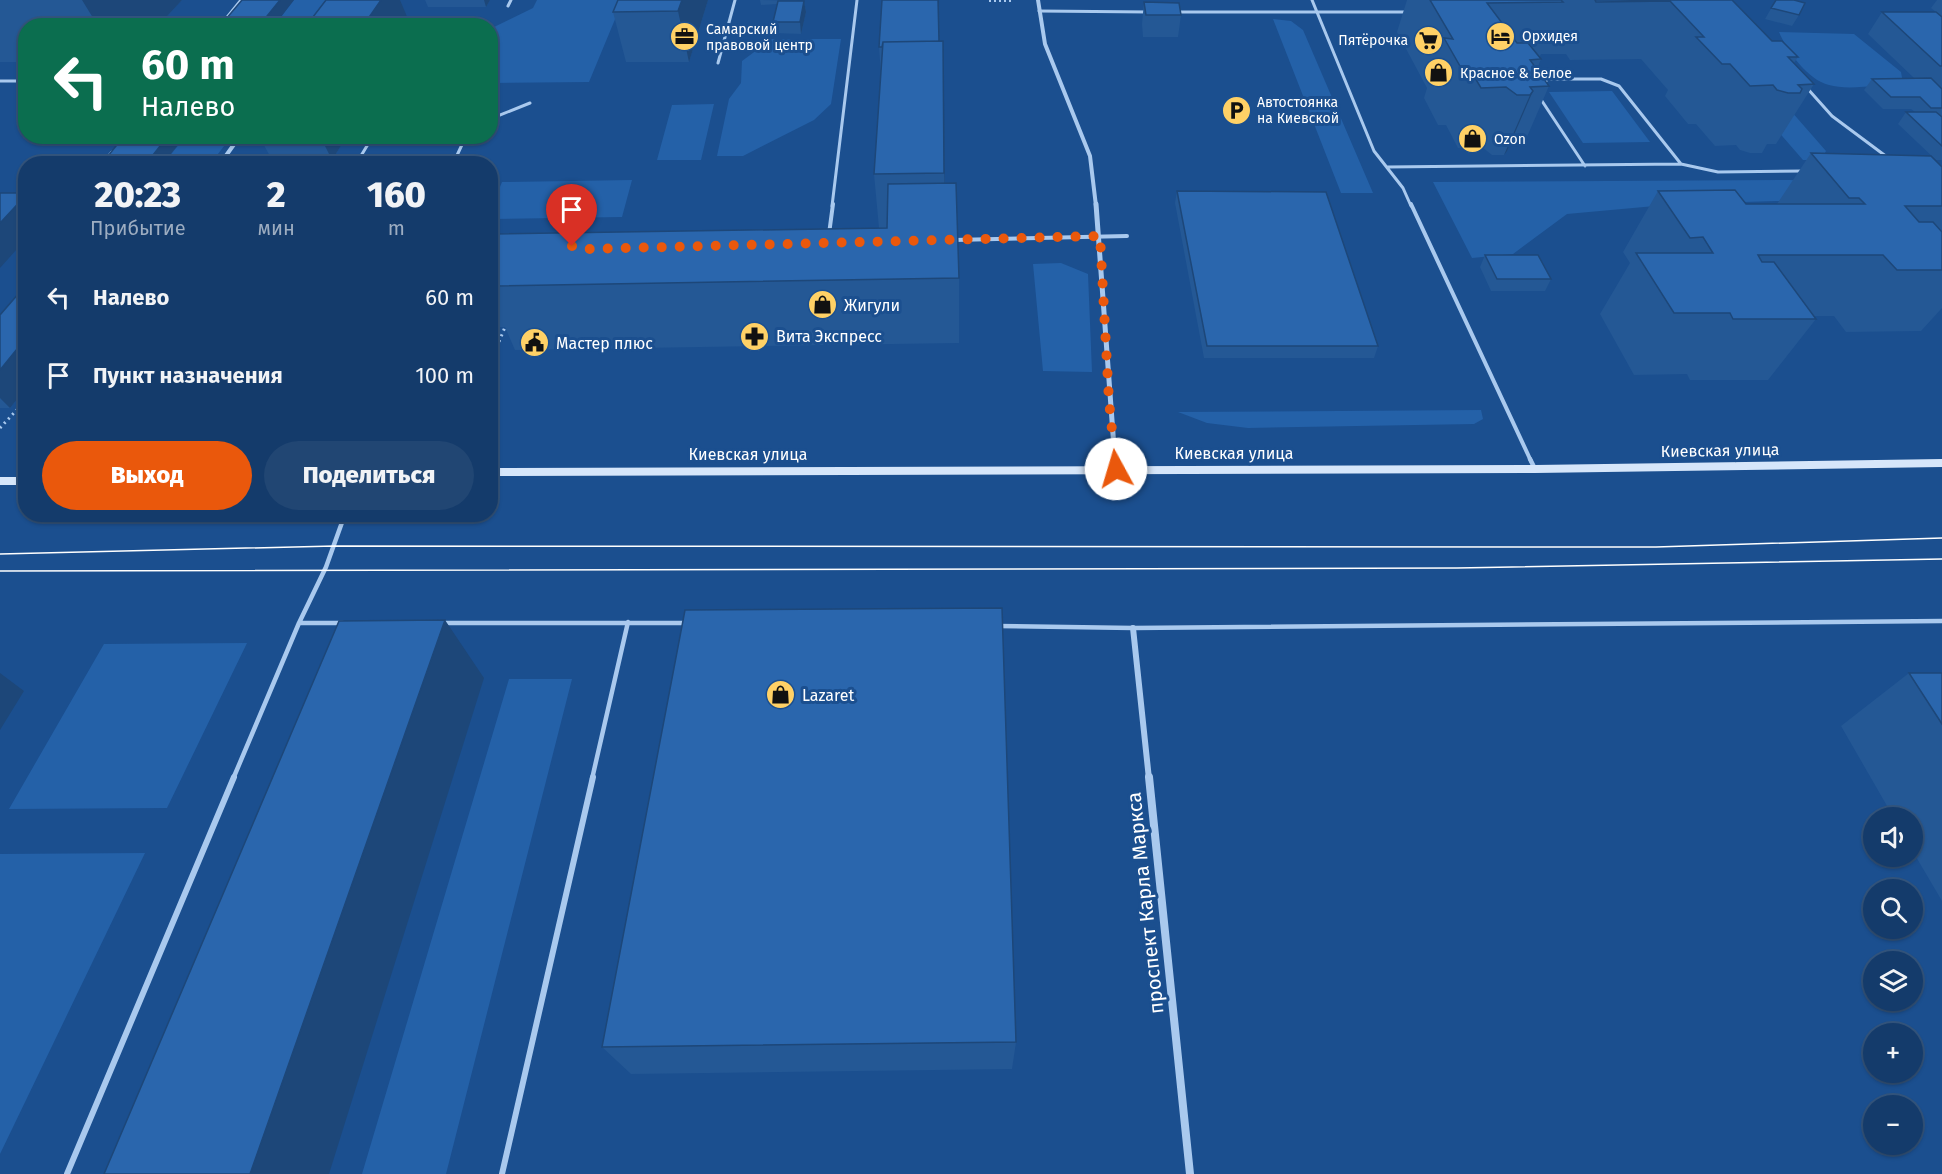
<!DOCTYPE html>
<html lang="ru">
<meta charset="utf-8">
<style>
body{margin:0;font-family:"Fira Sans",sans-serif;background:#214673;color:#f1f3f6;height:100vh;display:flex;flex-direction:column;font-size:22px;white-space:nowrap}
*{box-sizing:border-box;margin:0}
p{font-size:20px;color:#9dadc1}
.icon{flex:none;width:33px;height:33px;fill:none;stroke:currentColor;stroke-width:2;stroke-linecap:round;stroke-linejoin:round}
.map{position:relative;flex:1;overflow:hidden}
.drawer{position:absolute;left:18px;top:156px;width:480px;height:366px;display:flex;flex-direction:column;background:#143b6b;border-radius:24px;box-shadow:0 2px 4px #0004,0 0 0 2px #33557e}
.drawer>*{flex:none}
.top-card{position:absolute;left:18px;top:18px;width:480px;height:126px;border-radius:24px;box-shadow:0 2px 4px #0004,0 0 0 2px #33557e;background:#0b6e4f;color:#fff;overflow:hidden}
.buttons{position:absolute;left:1863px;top:807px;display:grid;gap:12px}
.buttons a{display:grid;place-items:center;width:60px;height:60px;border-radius:50%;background:#143b6b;box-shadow:0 2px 4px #0004,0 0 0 2px #33557e;font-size:30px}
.pin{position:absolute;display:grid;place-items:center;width:51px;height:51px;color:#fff;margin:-62px -26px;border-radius:50% 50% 50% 0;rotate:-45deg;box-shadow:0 0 6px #0007}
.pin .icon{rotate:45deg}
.me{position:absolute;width:66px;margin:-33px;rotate:354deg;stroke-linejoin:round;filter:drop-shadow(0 0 4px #0008)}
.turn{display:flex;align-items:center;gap:21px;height:126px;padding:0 24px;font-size:27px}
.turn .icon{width:78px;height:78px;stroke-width:2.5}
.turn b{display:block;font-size:42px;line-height:51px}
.eta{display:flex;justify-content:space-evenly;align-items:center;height:102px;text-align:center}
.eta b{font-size:36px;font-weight:800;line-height:42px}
.button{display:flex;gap:12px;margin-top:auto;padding:12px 24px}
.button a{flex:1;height:69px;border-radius:36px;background:#ea580c;color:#fff;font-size:24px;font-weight:800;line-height:69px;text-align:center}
.button a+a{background:#214673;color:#f1f3f6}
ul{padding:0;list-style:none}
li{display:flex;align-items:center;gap:18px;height:78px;padding:0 24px}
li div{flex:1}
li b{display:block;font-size:22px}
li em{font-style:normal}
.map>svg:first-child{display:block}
.green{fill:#2461a8}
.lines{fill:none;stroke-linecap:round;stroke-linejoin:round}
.path-far1{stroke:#a9c9ee;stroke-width:2;stroke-dasharray:2 3;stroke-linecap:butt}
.path{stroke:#a9c9ee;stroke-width:3;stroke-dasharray:2 4;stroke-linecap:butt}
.lane-far3{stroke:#a9c9ee;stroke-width:3}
.lane-far2{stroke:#a9c9ee;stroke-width:4}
.lane-far1{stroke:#a9c9ee;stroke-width:4.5}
.lane{stroke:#a9c9ee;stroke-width:6}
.street-far3{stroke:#a9c9ee;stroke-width:4}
.street-far2{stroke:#a9c9ee;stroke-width:5}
.street-far1{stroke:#a9c9ee;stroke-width:6}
.street{stroke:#a9c9ee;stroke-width:8}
.secondary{fill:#d6e6fa;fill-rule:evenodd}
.tram{stroke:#fff;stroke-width:1.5}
.wall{fill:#245895}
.shaded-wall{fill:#1d4779}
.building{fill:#2a66ad;stroke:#1d4779;stroke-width:1.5}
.route{stroke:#ea580c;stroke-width:10;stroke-dasharray:0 18}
.labels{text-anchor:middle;stroke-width:6;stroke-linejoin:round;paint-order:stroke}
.far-poi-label{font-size:14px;fill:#fff;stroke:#1b4f8f;text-anchor:start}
.poi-label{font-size:16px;fill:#fff;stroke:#1b4f8f;text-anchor:start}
.street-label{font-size:16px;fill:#fff;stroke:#1b4f8f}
.near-street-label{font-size:20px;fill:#fff;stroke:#1b4f8f}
</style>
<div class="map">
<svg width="1942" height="1174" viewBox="0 0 1942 1174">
<rect width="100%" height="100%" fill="#1b4f8f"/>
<!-- green -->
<path class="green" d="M294,0H334L315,25L274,26Z
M537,0H623L589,82L491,83L490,29L533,8Z
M1273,19L1291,21L1303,30L1373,193H1341Z
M1779,32L1854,34L1901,72L1903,83C1883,84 1849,91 1829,85C1808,80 1787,51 1779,32Z
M772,39H841L831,104L814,120L743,156H717L729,99L741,83L742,61Z
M1712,55H1742L1826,151C1822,161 1813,160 1803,160Z
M1612,91L1650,142L1583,143L1549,92Z
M714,104L701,160H657L672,105Z
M185,137H231L211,163L163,164Z
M632,180L622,217L491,219V209L502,182Z
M1790,180L1847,183L1860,203L1777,201L1677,204L1567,214L1513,254L1472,258L1433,182Z
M1061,263L1088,274L1092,372L1043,371L1033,264Z
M1481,410L1483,419L1474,424L1248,428L1207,423L1178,412Z
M247,643L167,808L9,809L104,644Z
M509,679H572L446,1174H362Z
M145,853L0,1154V854Z"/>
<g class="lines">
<!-- path-far1 -->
<path class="path-far1" d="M989,1H1012"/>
<!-- path -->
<path class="path" d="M490,364L505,327
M0,428L26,400"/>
<!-- lane-far3 -->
<path class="lane-far3" d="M1312,0L1374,151L1403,188L1411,206
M508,6L511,0
M1039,11L1149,12
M1176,12H1407
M403,19L446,18L441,26
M220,26L241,0
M718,63L735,0
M0,81H26
M1543,83L1548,79H1601L1619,86L1681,164
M1807,88L1832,116L1887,157
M1540,98L1585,166
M490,119L530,103
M102,164L112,152
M356,164L373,136
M453,164L466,136
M1387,167L1681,164L1718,172L1803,171
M832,206L857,0"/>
<!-- lane-far2 -->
<path class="lane-far2" d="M1411,204L1531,461
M829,234L833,204
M954,240L1127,236"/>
<!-- lane-far1 -->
<path class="lane-far1" d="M1530,459L1535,469
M299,623H343
M442,623H688
M997,626L1133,628L1942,621
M233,779L299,623L326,567L345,514
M592,779L628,622"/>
<!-- lane -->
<path class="lane" d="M67,1174L234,777
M502,1174L593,777"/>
<!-- street-far3 -->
<path class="street-far3" d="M1038,0L1045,44L1090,156L1096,206
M220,164L240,136"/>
<!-- street-far2 -->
<path class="street-far2" d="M1096,204L1115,461"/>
<!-- street-far1 -->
<path class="street-far1" d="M1115,459L1116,469
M1133,628L1149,779"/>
<!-- street -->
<path class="street" d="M1149,777L1190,1174"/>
<!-- secondary -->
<path class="secondary" d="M1942,459V467L1535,473L490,476V468L1535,465Z
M0,477H26V485H0Z"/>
<!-- tram -->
<path class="tram" d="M0,554L334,546L1656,547L1942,538
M0,571L1457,568L1942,559"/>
</g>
<!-- wall -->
<path class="wall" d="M0,0H182L158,26H26V62H0Z
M425,0H490L486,7H428Z
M708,0L689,62H626L613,12Z
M760,0L804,1L806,12L801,34L775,33L773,22L777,4L761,5Z
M939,0L940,41H943L945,183L959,278V343L515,350L505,327H490V234L879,228L874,174L881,74L879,47Z
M1407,0H1732L1772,41L1798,57L1794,63L1814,84L1776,144H1767L1762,153H1750L1740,150L1736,145L1715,146L1696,124H1688L1665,96L1668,90L1641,59L1570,60L1566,54H1541L1539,58L1541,59L1537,69L1549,86L1523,146H1509L1504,155H1492L1482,147L1458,148L1446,125H1438L1424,98L1427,88L1397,32Z
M1776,0L1799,15L1792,26L1765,19Z
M1937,0H1942V88H1941L1942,89V160H1936L1898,124L1906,112H1915L1911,109H1883L1864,90L1872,79L1914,78L1868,34L1882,12H1936L1931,8Z
M1144,2L1181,15L1178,37H1143L1142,24Z
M124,136H185L163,164H113L108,156Z
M259,136H347L332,160H272Z
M1811,153L1942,167V308L1921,331L1846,332L1834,316H1814L1816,319L1768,380H1690L1687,374L1634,375L1600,314L1630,263L1623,252L1658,191L1746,204H1777Z
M1177,191L1378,346L1374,358H1204L1175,203Z
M1485,255L1551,279L1545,291H1491L1480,267Z
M26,285V388L10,408H0V315Z
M1909,673H1942V901L1912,850V818H1894L1841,726Z
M1016,1042L1012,1069L631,1074L602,1047Z"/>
<!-- shaded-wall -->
<path class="shaded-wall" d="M82,0H182L158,26H98Z
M280,0H294L274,26H259Z
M381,0H400L411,26H363Z
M484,0H490L486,7Z
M682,0H708L689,62L678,11Z
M938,0H939L940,97Z
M804,1L806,12L801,34L800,22Z
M943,41L944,100L945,234L944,173Z
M1533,91L1507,151L1504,155L1530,95Z
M168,136H185L163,164H158L153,155Z
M320,136H347L332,160Z
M26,195V239L0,268V223Z
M26,338V388L10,408L0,398V370Z
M445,620L484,678L329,1174H250Z
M0,673L24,691L0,730Z"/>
<!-- building -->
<path class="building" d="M242,0H280L259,26H220Z
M326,0H381L363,26H306Z
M618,0H682L678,11L613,12Z
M882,0H938L939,41L883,42L882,47H879Z
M1430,0H1561L1563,2L1487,3L1517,43H1528L1541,59L1530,60L1549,86L1530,87L1533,91L1530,95H1517L1506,87L1481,88L1468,66H1460L1444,38L1453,39Z
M1595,0H1732L1772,41H1782L1798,57H1788L1814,84L1798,85L1802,89L1800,93H1788L1777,90L1773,85L1750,86L1730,64H1722L1696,37H1704L1670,1L1596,2Z
M1776,0H1794L1805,3L1799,15L1771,8Z
M778,1H804L800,22H773Z
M1144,2L1179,3L1181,15H1146Z
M1882,12H1936L1942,17V66H1940Z
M943,41L944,173L874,174L883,42Z
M1931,78L1942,89V108H1931L1920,97H1891L1872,79Z
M1906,112H1936L1942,117V146Z
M124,136H168L153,155L108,156Z
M1811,153L1931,156L1942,167V206H1905L1919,222H1933L1942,232V270H1897L1883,255H1758L1762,262H1774L1816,319H1733L1730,313H1674L1636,253H1713L1703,237L1690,238L1658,191L1735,190L1746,204H1865L1859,198H1849Z
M956,183L959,278L490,286V277L497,262H490V234L887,228L888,184Z
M1177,191L1326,192L1378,346H1207Z
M0,193H26V195L0,223Z
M1485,255H1538L1551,279H1497Z
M26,285V338L0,370V315Z
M1002,608L1016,1042L602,1047L685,610Z
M445,620L250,1174H104L339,621Z
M1909,673H1942V724Z"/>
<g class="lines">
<!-- route -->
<path class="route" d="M572,246L588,249L1100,236L1109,401L1116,469"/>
</g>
<!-- icons -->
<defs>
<symbol id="hotel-disc" viewBox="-11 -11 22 22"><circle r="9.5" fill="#ffd166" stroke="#1b4f8f"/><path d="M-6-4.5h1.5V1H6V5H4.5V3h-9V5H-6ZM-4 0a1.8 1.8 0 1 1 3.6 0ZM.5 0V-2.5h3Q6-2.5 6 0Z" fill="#111"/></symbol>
<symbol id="office-disc" viewBox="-11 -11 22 22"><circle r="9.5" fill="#ffd166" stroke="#1b4f8f"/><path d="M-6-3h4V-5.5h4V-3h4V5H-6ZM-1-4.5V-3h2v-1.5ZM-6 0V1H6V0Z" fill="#111"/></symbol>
<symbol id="supermarket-disc" viewBox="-11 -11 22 22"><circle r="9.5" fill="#ffd166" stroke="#1b4f8f"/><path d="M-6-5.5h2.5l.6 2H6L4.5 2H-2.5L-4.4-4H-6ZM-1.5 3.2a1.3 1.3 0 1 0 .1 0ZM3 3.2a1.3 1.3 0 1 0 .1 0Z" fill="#111"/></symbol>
<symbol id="shop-disc" viewBox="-11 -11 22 22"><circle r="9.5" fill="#ffd166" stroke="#1b4f8f"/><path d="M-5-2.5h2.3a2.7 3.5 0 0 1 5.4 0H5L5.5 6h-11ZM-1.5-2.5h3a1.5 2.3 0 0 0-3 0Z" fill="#111"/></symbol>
<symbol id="parking-disc" viewBox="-11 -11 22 22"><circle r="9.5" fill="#ffd166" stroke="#1b4f8f"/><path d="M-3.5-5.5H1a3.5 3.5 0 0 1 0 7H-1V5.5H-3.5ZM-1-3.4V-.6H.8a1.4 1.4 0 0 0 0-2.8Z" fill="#111"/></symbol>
<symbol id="pharmacy-disc" viewBox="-11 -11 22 22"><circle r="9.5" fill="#ffd166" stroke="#1b4f8f"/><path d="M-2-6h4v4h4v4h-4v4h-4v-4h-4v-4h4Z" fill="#111"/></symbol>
<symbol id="civic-disc" viewBox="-11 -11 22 22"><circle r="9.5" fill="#ffd166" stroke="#1b4f8f"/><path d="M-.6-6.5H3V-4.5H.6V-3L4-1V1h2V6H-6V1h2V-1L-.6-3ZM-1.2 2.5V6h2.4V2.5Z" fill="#111"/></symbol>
</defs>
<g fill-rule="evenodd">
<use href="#hotel-disc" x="1484" y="20" width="33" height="33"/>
<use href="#office-disc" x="668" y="20" width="33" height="33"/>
<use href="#supermarket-disc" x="1412" y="24" width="33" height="33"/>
<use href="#shop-disc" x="1422" y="56" width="33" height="33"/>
<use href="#parking-disc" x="1220" y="94" width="33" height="33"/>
<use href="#shop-disc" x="1456" y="122" width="33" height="33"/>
<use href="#shop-disc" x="806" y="288" width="33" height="33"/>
<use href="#pharmacy-disc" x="738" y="320" width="33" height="33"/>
<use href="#civic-disc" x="518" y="326" width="33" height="33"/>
<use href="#shop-disc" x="764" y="678" width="33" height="33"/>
</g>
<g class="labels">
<!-- far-poi labels -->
<g class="far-poi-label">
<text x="706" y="34">Самарский<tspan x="706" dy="16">правовой центр</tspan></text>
<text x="1522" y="41">Орхидея</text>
<text x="1408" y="45" text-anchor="end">Пятёрочка</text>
<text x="1460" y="78">Красное &amp; Белое</text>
<text x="1257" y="107">Автостоянка<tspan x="1257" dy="16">на Киевской</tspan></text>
<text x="1494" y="144">Ozon</text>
</g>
<!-- poi labels -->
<g class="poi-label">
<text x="844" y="311">Жигули</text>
<text x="776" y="342">Вита Экспресс</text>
<text x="556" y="349">Мастер плюс</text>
<text x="802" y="701">Lazaret</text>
</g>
<!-- street labels -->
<g class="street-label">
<text transform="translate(1720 450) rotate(-1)" y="6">Киевская улица</text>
<text x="1234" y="459">Киевская улица</text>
<text x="748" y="460">Киевская улица</text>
</g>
<!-- near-street labels -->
<g class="near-street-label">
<text transform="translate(1145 903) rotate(-96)" y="7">проспект Карла Маркса</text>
</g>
</g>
</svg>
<div class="buttons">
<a><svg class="icon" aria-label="sound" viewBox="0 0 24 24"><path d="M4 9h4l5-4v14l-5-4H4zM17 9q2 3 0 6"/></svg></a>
<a><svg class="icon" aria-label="search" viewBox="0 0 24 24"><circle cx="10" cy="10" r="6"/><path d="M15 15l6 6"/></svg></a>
<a><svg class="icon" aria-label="layers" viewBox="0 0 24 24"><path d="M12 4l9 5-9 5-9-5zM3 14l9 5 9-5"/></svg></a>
<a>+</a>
<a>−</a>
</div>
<div class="pin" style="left:572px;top:246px;background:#d93025"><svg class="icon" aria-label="arrive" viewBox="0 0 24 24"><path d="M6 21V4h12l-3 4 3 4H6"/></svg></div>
<svg class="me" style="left:1116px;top:469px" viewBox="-20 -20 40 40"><circle r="19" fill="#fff"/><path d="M0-13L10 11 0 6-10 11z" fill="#ea580c"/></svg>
<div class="top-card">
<div class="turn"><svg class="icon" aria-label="left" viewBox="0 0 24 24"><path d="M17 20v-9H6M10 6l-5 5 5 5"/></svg><div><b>60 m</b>Налево</div></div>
</div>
<section class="drawer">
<div class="eta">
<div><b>20:23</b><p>Прибытие</p></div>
<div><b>2</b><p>мин</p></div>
<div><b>160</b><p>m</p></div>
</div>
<ul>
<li><svg class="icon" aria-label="left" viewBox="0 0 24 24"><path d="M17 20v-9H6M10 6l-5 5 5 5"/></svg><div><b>Налево</b></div><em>60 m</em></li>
<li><svg class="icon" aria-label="arrive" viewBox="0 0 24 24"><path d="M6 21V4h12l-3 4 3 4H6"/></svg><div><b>Пункт назначения</b></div><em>100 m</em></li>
</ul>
<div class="button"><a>Выход</a><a>Поделиться</a></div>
</section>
</div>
